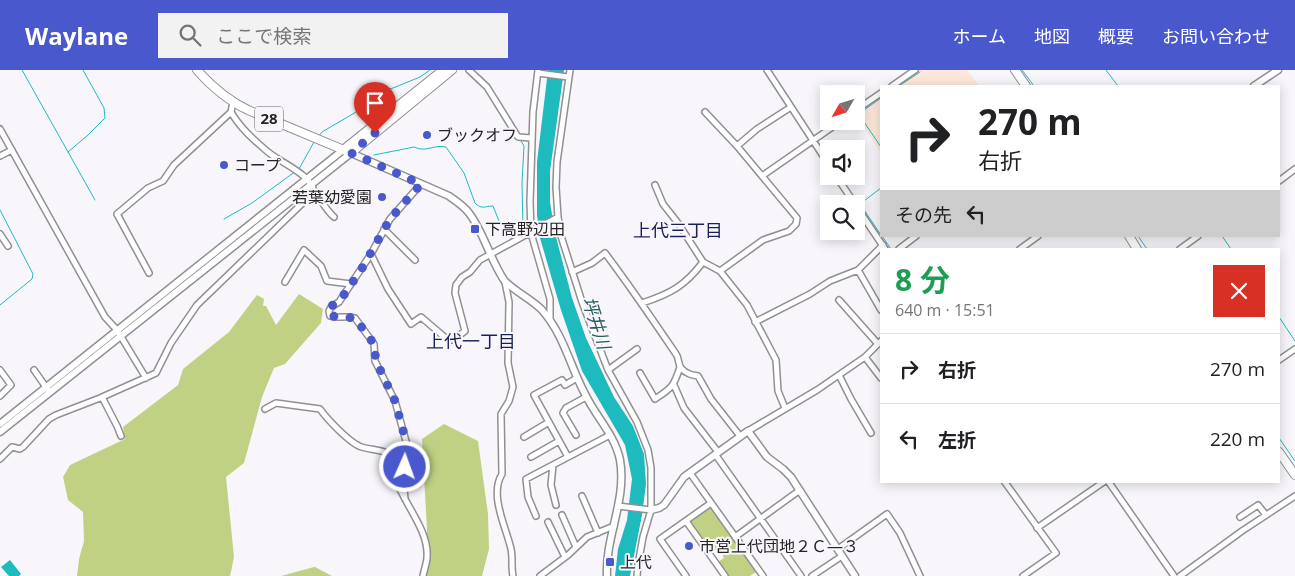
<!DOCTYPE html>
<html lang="ja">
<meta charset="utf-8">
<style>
body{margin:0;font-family:"Open Sans","Noto Sans JP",sans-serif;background:#f2f2f2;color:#202124;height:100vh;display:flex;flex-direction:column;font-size:19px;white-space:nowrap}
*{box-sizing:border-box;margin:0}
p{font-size:16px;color:#757577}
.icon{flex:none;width:28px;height:28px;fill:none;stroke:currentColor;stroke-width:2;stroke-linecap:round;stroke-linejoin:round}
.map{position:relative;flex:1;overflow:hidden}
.sheet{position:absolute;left:880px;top:178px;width:400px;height:235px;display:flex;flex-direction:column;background:#fff;border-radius:0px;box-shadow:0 2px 12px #0003}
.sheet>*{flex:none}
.guide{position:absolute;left:880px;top:15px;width:400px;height:152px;border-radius:0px;box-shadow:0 2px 12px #0003;background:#fff;color:#202124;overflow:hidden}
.needle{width:32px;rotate:231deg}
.tools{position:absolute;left:820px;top:15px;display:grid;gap:10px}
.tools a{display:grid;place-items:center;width:45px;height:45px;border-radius:0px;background:#fff;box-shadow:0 2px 12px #0003;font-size:25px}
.pin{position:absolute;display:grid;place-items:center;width:42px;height:42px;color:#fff;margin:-51px -21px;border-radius:50% 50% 50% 0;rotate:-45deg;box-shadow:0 0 5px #0007}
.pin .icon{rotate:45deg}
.me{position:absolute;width:55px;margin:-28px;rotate:2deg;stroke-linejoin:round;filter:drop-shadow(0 0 4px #0008)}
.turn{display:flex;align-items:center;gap:18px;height:105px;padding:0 15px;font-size:22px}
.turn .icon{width:65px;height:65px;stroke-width:2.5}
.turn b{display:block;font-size:35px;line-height:42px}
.then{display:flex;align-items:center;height:48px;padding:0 15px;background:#0003;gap:10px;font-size:19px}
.round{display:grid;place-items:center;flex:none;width:52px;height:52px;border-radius:0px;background:#f2f2f2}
.headline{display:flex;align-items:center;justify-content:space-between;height:85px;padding:0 15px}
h1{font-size:30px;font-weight:700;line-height:38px;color:#1e9e55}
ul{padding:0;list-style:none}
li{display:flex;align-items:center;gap:15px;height:70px;padding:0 15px;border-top:1px solid #e0e0e0}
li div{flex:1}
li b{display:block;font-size:19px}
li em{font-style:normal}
header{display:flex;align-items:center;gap:30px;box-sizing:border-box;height:70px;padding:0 25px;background:#4958cd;color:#fff}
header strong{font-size:24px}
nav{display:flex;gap:28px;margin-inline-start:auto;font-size:18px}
.search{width:350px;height:45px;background:#f2f2f2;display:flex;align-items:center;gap:12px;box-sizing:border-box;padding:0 18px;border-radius:0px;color:#757577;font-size:19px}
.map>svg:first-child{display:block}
.industrial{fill:#fee8db}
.green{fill:#c0d183}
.water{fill:#1dbbbe}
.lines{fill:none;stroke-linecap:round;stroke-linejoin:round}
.stream{stroke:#1dbbbe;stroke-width:1}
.minor-casing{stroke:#918f94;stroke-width:8}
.tertiary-casing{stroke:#918f94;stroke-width:9}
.primary-casing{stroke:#918f94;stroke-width:10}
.minor{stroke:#fff;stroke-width:5}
.tertiary{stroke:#fff;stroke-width:6}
.primary{stroke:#fff;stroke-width:8}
.route{stroke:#4958cd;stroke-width:9;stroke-dasharray:0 16.2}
.poi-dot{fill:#4958cd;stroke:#f8f6fb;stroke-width:2}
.labels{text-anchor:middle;stroke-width:4;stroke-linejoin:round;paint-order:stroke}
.shield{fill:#f8f6fb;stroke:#646266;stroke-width:1}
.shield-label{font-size:15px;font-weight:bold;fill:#242326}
.poi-label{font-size:16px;fill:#242326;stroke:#f8f6fb;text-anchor:start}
.neighbourhood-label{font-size:18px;fill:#1a2159;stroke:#f8f6fb}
.water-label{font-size:18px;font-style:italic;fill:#255f60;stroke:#f8f6fb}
</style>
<header>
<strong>Waylane</strong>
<div class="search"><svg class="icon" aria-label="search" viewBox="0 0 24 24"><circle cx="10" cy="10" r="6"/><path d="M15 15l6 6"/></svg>ここで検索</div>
<nav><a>ホーム</a><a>地図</a><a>概要</a><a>お問い合わせ</a></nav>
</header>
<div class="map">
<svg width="1295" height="506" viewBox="0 0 1295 506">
<rect width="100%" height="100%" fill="#f8f6fb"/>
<!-- industrial -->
<path class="industrial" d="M918,0H967L979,16H896Z
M881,26V83L859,50L860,42Z"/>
<!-- green -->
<path class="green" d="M299,224L323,239L321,253L285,294L274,298L262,327L244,393L226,407L234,487L230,506H77L79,489L84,471L83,442L68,430L63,407L70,395L125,369L123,357L178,315L183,299L229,262L257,225L264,229L263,236H266L276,255Z
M444,354L478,371L488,444L489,479L482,506H427V460L422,369Z
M710,437H712L756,500V502L750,506H728L718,492L724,488L719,478L710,482L690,453V451Z
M315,497L332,506H281L314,497Z"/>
<!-- water -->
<path class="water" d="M548,0H564L550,101V132L555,163L572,228L586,268L614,327L633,356L644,384L646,414L642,445L630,506H615L618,479L627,450L632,409L625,375L582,301L561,240L540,168L537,145V92Z
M10,490L21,504L19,506H9L1,497Z"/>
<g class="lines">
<!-- stream -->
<path class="stream" d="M22,0L95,130
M1022,0L1034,16
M1106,0L1118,16
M899,16L920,2
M881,28L864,40L862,49L881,77
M318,67L322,62L356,42L388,20L420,7L430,0
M68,82L88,65L105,48L104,38L83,0
M374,85L414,77C426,83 434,74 446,77L464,103L475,133C482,140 485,136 493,136L499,151L504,155L521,163L523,161L522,113L524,76L521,71
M299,99L314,72
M881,118L860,134L881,165
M0,140L33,204L32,209L0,235
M224,149L252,133L296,101
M882,166L891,179
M1138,166L1147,179
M1222,166L1231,179
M1279,247L1295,271
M1279,368L1295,391
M1008,411L1031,444
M1028,506L1055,487"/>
<defs>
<path id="minor" d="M469,0L487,17L518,67L531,68
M538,0L533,42L530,132L531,163L550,229V250
M570,0L557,92L556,117L558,147L561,166L582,232L608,300L637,352L648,380L651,398V440L643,467L638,495L637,506
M767,0L829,95
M538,3L568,7
M892,16L915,0
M856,40L881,23
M705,42L737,76L797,148L796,154L789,161L763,170L720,201
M0,59L105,247L117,260L146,308
M737,76L757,59L791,37
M0,86L12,80
M762,106L841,51
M836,106L855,134
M1279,111L1295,99
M421,114L390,149L371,184L388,219L411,254L421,247L448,270H453L465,261L455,223L456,215L462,207L470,202L480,190L558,147
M655,115L663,134L678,153L703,192L720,201L747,235L776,290L778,321L785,338
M314,120C321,130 325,139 334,147
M856,136L885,179
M384,159L415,190
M0,164L8,176
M899,179L916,166
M1020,179L1038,166
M1180,179L1198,166
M371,184L339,232L331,237L329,241L330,246C338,249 347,245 355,248L374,274L375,291L395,331L407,375V386L403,408L405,429
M858,200L881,240
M572,202L592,193L605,183C630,216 653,250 676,284C679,288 678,294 681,298C686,304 692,305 698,306L711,329L740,366
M149,203L117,144L148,118L163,111L174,95L231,42L233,32
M285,212L304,180L321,196L327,211L351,214
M505,212L509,232L508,293L513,317L509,331L501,344L502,404C489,425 506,457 511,479C513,488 511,497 513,506
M839,230L878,274
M642,233C670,224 685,216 703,192
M755,252L810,224L830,211L858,200L883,175
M865,287L881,308
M1279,290L1295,279
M0,300L11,315L0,326
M34,300L48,320
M608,300L637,279
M640,303L655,329C672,318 674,316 680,297
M839,305L851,329L871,363
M674,315L684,338L718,382
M102,327L117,356L121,366
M265,339L276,333L320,339C327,349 348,371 359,376C367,380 385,379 392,386C397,391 395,405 397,412C405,435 429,461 427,487C427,493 424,500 423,506
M748,361L817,320L865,287L881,271
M576,365L563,343L566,338L586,327
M524,367L549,352
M715,384L801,506
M531,387L559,371
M568,387L534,325L562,310L565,315L577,308
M0,389L12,377L20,379L23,377L49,349L56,345L100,328L156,303L171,273L197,235L314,122C311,104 281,93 268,82C255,71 240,58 231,42
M553,395L551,415L556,435
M690,403L763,506
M1004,411L1056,483L1023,506
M1108,411L1174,506
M582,426L598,463
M618,436L651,440
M562,445L576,477
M536,446L528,427L526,409L610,365
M1240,447L1258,435L1266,445
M686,451L725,506
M548,452L565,487
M1037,458L1105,411
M735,467L800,420
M838,479L887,444L900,463L920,506
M540,506L568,485L587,467L614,456
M686,506L660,469L711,433
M812,506L842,486
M1180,506L1242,461L1295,426"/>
<path id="tertiary" d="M1254,16L1278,0
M0,354L343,80
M0,362L351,83L449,126C456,131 464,136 469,143C483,161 490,189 504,210C512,220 532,229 542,240C564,265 570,296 585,324C596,347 615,365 620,390C627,430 605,467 607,506
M651,440L659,438L664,435L684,407L748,361L767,387L783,399L791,407L855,506"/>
<path id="primary" d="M197,0C212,17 227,30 248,40L351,83L452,0
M1015,0L1026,16
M343,80L443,0
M1129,166L1137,179
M1279,382L1295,405"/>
</defs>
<!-- minor casing -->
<use href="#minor" class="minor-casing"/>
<!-- tertiary casing -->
<use href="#tertiary" class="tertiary-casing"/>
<!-- primary casing -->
<use href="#primary" class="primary-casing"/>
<!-- minor -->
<use href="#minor" class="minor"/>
<!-- tertiary -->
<use href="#tertiary" class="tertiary"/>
<!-- primary -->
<use href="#primary" class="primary"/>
</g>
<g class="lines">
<!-- route -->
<path class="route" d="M375,63L351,83L421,114L390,149L361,200L339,232L331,236L329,241L330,246L355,248L374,274L376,291L395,331L407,375V386L405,397"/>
</g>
<!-- markers -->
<g class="poi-dot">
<circle cx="427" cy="65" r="5"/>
<circle cx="224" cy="95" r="5"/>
<circle cx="382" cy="127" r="5"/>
<rect x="470" y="154" width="10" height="10" rx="2.5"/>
<circle cx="689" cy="476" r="5"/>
<rect x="605" y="487" width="10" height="10" rx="2.5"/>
</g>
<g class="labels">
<!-- shield labels -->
<rect class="shield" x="255" y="36.5" width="28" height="25" rx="4"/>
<g class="shield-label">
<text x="269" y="54">28</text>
</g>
<!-- poi labels -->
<g class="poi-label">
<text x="437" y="71">ブックオフ</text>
<text x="234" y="101">コープ</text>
<text x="372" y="133" text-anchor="end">若葉幼愛園</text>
<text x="485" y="165">下高野辺田</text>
<text x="699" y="482">市営上代団地２Ｃ―３</text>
<text x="620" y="498">上代</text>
</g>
<!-- neighbourhood labels -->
<g class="neighbourhood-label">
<text x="678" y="167">上代三丁目</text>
<text x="471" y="278">上代一丁目</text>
</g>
<!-- water labels -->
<g class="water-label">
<text transform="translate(596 253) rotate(72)" y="6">坪井川</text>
</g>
</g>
</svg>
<div class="tools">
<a><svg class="needle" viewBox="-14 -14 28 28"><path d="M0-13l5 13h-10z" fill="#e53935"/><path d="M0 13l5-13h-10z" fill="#757577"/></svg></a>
<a><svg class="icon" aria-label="sound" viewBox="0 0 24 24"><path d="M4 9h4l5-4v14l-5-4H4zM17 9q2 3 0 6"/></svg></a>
<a><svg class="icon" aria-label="search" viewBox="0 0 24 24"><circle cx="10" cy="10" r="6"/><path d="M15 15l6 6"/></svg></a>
</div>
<div class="pin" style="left:375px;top:63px;background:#d93025"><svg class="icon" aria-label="arrive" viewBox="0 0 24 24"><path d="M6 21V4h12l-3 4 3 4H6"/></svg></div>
<svg class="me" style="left:405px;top:397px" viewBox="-20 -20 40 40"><circle r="17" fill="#4958cd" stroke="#fff" stroke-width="3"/><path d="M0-11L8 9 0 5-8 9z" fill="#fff"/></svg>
<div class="guide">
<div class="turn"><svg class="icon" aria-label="right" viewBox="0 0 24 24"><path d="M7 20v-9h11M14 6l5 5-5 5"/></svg><div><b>270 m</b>右折</div></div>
<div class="then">その先<svg class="icon" aria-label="left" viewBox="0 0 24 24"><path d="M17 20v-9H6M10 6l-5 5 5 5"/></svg></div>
</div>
<section class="sheet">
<div class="headline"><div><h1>8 分</h1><p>640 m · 15:51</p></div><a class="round" style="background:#d93025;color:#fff"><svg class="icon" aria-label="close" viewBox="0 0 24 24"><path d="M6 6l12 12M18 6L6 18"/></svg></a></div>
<ul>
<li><svg class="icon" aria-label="right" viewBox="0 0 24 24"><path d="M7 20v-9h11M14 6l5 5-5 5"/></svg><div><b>右折</b></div><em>270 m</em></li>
<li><svg class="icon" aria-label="left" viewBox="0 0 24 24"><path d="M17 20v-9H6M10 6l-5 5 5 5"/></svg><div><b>左折</b></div><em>220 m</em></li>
</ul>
</section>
</div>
